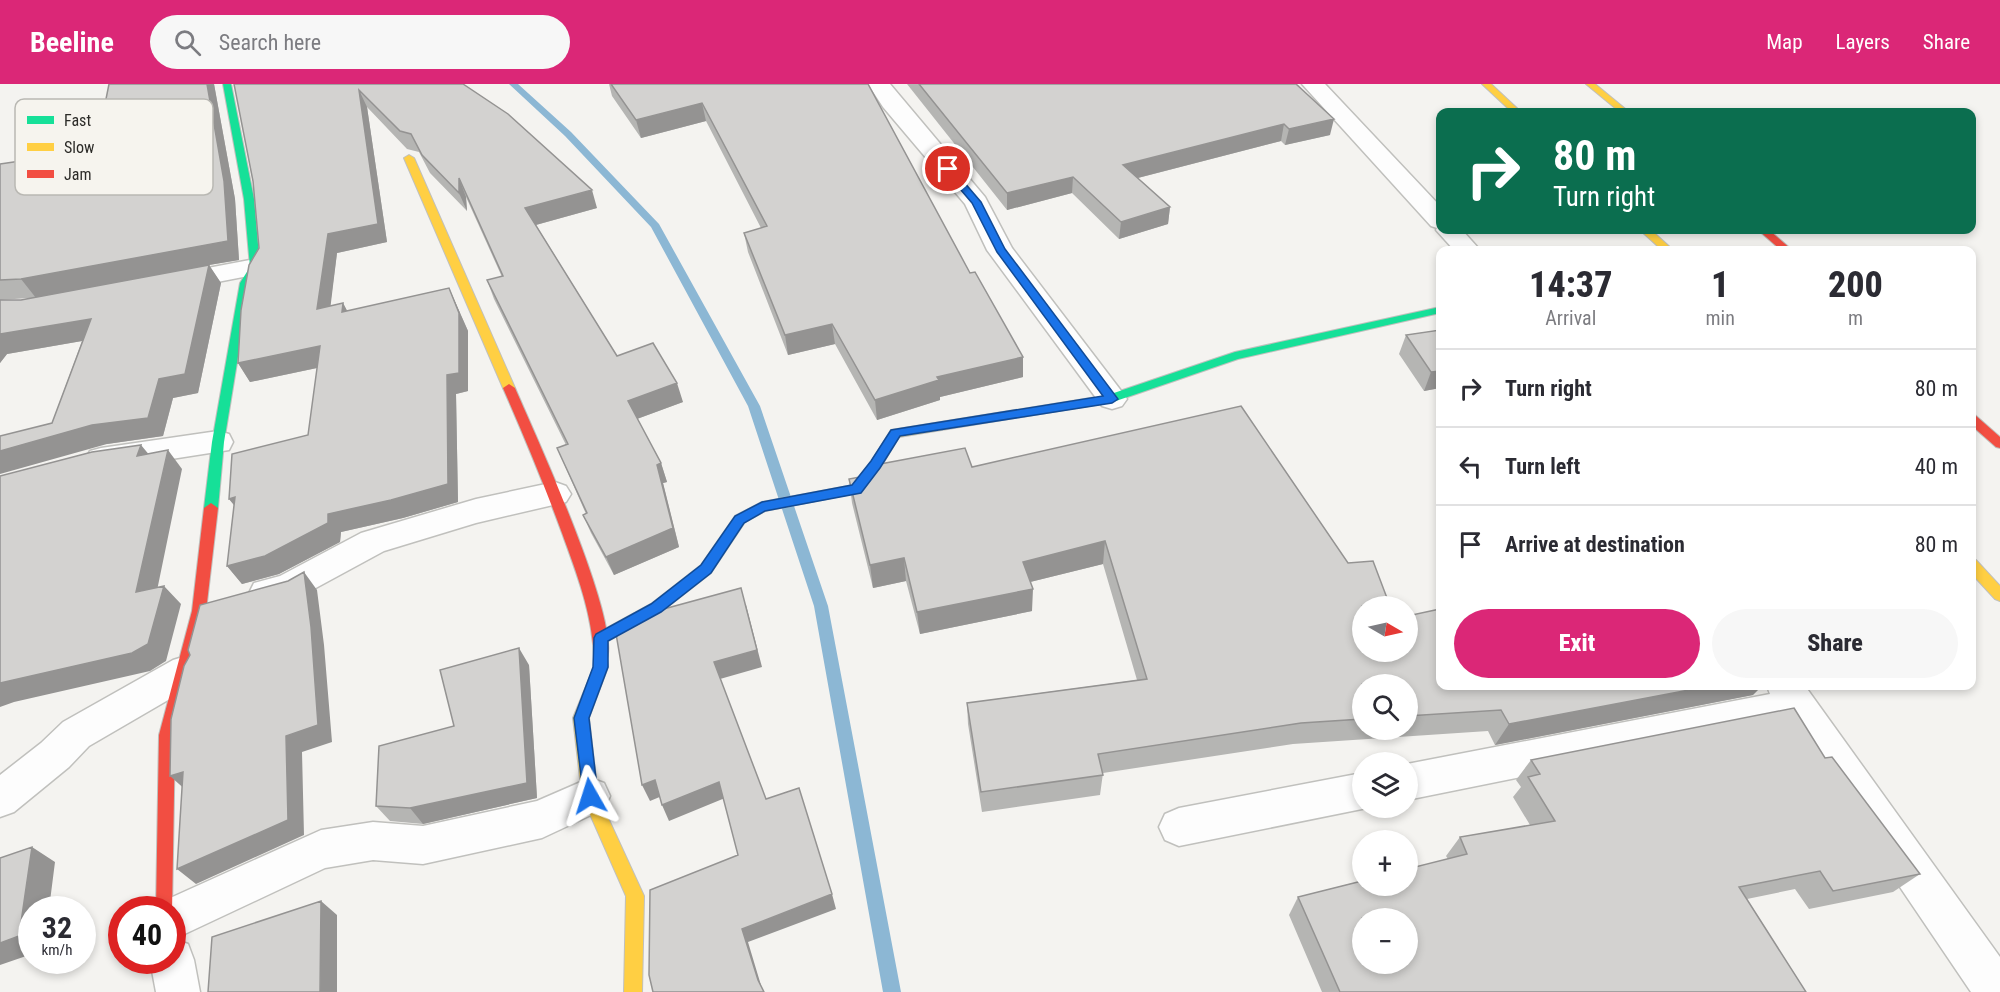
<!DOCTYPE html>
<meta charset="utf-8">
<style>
body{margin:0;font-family:"Roboto Condensed",sans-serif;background:#f7f7f7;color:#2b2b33;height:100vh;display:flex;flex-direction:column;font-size:22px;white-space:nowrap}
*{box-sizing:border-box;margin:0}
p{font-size:20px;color:#7c7c81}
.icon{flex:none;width:33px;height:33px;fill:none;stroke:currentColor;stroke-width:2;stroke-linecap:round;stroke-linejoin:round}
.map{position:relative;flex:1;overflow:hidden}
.drawer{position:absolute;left:1436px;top:162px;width:540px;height:444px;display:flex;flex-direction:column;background:#fff;border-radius:12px;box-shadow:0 3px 9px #0003}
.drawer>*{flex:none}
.guide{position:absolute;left:1436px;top:24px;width:540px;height:126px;border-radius:12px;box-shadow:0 3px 9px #0003;background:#0b6e4f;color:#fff;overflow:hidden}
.needle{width:39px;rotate:99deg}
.tools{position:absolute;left:1352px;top:512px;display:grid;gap:12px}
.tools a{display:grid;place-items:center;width:66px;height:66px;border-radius:50%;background:#fff;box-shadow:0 3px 9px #0003;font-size:30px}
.speed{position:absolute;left:18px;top:812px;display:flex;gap:12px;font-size:30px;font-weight:700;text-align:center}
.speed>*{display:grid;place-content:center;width:78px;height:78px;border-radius:50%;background:#fff;box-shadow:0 3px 9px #0003;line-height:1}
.speed small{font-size:15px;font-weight:400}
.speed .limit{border:9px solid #d22;background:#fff;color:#111}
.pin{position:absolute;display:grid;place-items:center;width:51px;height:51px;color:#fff;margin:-26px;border:3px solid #fff;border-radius:50%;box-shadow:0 2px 6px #0007}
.me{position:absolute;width:66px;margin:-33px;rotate:354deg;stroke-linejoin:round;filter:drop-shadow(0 0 4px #0008)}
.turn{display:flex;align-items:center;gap:21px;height:126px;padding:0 18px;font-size:27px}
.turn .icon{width:78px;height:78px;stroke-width:2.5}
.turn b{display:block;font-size:42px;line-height:51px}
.eta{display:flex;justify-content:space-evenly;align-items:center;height:102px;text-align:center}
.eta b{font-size:36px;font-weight:800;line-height:42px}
.primary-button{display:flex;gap:12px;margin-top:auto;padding:12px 18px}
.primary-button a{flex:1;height:69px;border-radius:36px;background:#db2777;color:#fff;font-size:24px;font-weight:800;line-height:69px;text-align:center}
.primary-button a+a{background:#f7f7f7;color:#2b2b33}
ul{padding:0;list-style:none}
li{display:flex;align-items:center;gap:18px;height:78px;padding:0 18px;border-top:2px solid #e1e1e2}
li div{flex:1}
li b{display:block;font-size:22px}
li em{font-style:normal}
header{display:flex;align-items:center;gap:36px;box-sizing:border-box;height:84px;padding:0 30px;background:#db2777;color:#fff}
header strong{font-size:28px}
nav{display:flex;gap:33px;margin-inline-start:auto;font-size:21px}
.search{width:420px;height:54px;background:#f7f7f7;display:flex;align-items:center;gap:15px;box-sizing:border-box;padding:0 21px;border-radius:33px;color:#7c7c81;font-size:22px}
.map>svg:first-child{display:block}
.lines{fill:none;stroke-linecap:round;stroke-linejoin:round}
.stream{fill:#8cb7d4;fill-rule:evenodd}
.street-casing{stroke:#c0c0bd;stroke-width:3}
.fast-casing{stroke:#c0c0bd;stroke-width:2}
.slow-casing{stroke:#c0c0bd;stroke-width:2}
.jam-casing{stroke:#c0c0bd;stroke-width:2}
.street{fill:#fdfdfd;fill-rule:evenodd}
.fast{fill:#16e098;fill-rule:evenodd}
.slow{fill:#ffcf43;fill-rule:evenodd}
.jam{fill:#f24e42;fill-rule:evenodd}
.wall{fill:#b5b5b3;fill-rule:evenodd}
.shaded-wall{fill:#949392}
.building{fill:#d3d2d0;stroke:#949392;stroke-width:1.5;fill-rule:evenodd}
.route{fill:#1a73e8;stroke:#114b97;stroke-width:1.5}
.key{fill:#f6f4ee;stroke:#b9b8b3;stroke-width:1.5}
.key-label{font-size:16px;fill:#2c2b28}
</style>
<header>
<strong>Beeline</strong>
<div class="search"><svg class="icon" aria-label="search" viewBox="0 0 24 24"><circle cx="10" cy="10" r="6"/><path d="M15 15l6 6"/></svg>Search here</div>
<nav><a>Map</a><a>Layers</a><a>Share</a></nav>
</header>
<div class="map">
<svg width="2000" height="908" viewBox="0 0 2000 908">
<rect width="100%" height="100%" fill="#f4f3f0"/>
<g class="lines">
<!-- stream -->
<path class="stream" d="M509,0H518L571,48L659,140L760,322L828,522L901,908H883L814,522L748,322L651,143L565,52Z"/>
<defs>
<path id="street" d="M868,0H890L985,113L1012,164L1122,308L1127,315L1122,322L1112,325L1102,322L987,166L965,120L883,23Z
M1302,0H1325L1440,122V146H1462L1480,166H1454L1436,146L1437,144L1431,142Z
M255,175L264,177L268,183L264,189L171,207L162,205L158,199L162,193L171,191Z
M218,347L229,350L233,358L229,366L101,386L90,383L86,375L90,367L101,364Z
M555,398L566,402L571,410L566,418L476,439L384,467L301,512C285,518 270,524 254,519L249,509L254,499L280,492L361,449L476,415Z
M186,572L199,576L204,587L199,598L89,662L69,683L14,728L0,733V691L41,659L63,638L173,576Z
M1767,602H1805L2000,873V908H1971L1789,639L1407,716V680L1770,610Z
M1362,689V723H1367L1362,725L1179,762L1165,756L1159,743L1165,730L1179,724Z
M590,694L604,699L610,712L604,725L542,754L423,780L373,776L325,784L174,855L188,860L194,876L200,908H156L150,876H172V825H155L157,820L321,746L373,738L423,742L537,717Z"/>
<path id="fast" d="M223,0H231L254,115L260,183L250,199L224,358L218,424L211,429L204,424L212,358L240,199L250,183L244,115Z
M1440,223V229L1238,275L1113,318H1105L1103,315L1105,312L1235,268Z
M871,383L877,388L862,408L765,427L745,438L711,489L661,528L606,558L601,560L596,558L594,554L596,550L651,520L701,481L735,432L762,418L853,401L866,385Z"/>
<path id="slow" d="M1482,0H1491L1521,28H1512Z
M1586,0H1595L1629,28H1620Z
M409,71L414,74L515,304L513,307H505L503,304L404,74Z
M1640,146H1651L1673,166H1662Z
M1109,311L1115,315L1113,318L899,353L876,391H866L865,388L891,346Z
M1971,475L1976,476L2000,502V517L1995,515L1971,489Z
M601,567L606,569L608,583L589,634L598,712L644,812L642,908H624L626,812L582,712L573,634L594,583L596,569Z"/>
<path id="jam" d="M1758,146H1769L1792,166H1781Z
M509,300L515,304C533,346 624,542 606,577L601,579L596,577L594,573C592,529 577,490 562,449C544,400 524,352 503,304Z
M1971,330L1975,331L2000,353V364L1996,363L1971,341Z
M211,419L218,424L206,527L175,651L172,828V825H156L159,651L192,527L204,424Z"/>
</defs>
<!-- street casing -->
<use href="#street" class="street-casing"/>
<!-- fast casing -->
<use href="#fast" class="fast-casing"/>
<!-- slow casing -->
<use href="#slow" class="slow-casing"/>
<!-- jam casing -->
<use href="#jam" class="jam-casing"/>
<!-- street -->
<use href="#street" class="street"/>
<!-- fast -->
<use href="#fast" class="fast"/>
<!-- slow -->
<use href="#slow" class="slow"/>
<!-- jam -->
<use href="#jam" class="jam"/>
</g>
<!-- wall -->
<path class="wall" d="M109,0H214L235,115L239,176L209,181L221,199L198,309L173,314L163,352L107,360L52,339L82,257L7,270L0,279V216H21L29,214L0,216V80L88,67L102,35Z
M234,0H463L597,124L536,141L617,272L683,318L637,335L661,379L667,398L663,399L679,463L614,491L591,449L583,431L586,430L557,364L566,361L494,215L487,196L502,193L466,113L467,127L430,89L419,68L407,65L367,23L387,158L337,169L330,222L343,219L347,227L449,204L468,247V307L456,310L458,418L403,434L341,448L340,458L279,490L242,500L227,482L234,421L229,415L308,351L317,284L250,298L238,279L259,164L253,97Z
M609,0H868L1023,293L940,313V316L877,336L835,260L788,271L748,168L744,149L761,144L706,37L641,54L612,12Z
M907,0H1296L1330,51L1285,61L1281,57L1138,94L1170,123L1168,140L1119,155L1072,109L1007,126Z
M1440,246V304L1424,307L1399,270L1406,251Z
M972,383L1362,522L1440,602L1753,611L1495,661L1488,647L1293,660L1103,689L1100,711L982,728L968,640L967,619L1137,596L1103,480L1030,498L1032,527L920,550L906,497L873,504L852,419L849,395ZM1362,600H1407V645H1362Z
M529,581L537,714L423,740L390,737L376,722L454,642Z
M1825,674L1920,790L1893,808L1809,825L1795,805L1747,815L1806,908H1322L1289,831L1298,813L1448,775L1446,772L1460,753L1530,741L1513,713L1521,703L1516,696L1531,676Z"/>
<!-- shaded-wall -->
<path class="shaded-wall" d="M207,0H214L235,115L239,176L209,181L221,199L198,309L173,314L163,352L107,360L0,390V367L159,295L209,181L36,214L21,195Z
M359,6L367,23L387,158L337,169L328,243L317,225L328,150Z
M702,19L706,37L641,54L636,36Z
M1334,35L1330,51L1285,61L1289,45Z
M1284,40L1281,57L1122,98L1123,81Z
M1073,93L1072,109L1007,126V109Z
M459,94L466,113L467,127L459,109Z
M592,106L597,124L532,142L525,124Z
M1170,123L1168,140L1119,155L1121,138Z
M449,204L468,247V307L456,310L458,418L403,434L341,448L340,458L279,490L242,500L227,482L328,430Z
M343,219L353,238L342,228Z
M91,235L105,253L7,270L0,279V250Z
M832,240L835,260L788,271L785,251Z
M320,262L331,281L250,298L238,279Z
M1023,273V293L940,313V316L877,336L875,316L937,293Z
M1440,287V304L1424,307L1431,288Z
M677,299L683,318L634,336L628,317Z
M141,361L156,379L137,372Z
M168,366L182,385L153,526L136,508Z
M661,379L667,398L663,399L679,463L614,491L606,473L657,381Z
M235,413L244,433L229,415Z
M1105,457L1103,480L1022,500L1023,478Z
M904,474L906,497L873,504L870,481Z
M304,488L317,506L324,561L332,658L302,668L304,751L196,800L177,785Z
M164,502L181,520L166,577L150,587L14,618L0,623V599Z
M1033,505L1032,527L920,550L917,528Z
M746,521L762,583L720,595L714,578Z
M519,564L529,581L537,714L423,740L410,724Z
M1710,602H1762L1753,611L1495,661L1509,640Z
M183,688L188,708L170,692Z
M655,696L662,712L650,717L642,701Z
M719,698L725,714L669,737L662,721Z
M32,763L55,778L49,825H32V870L0,881V859Z
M832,810L836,825L748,858L763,908L758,896L742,845Z
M321,817L337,831V908H320Z"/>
<!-- building -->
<path class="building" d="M109,0H207L224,97L228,157L21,195L0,196V80L88,67L102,35Z
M234,0H463L508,30L592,106L525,124L617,272L653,259L677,299L628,317L661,379L657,381L673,444L606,473L583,431L587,429L557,364L568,360L487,196L503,192L459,94V109L422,71L411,50L400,47L359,6L378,140L328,150L317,225L343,219L342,228L449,204L459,229V289L447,291L448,400L391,416L328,430V439L265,472L227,482L235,413L229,415L232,370L308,351L320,262L238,279L241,226L249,181L259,164L253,97Z
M611,0H868L970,189L975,188L1023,273L937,293L939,296L875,316L832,240L785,251L744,149L767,142L702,19L636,36Z
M919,0H1296L1334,35L1289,45L1284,40L1123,81L1170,123L1121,138L1073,93L1007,109Z
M209,181L185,290L159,295L148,334L92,341L0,367V352L52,339L91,235L0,250V216H21Z
M1440,246V287L1431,288L1406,251Z
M1241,322L1348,479L1373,477L1390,522H1362V567H1407V532L1440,525V602H1710L1509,640L1501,626L1407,632V600H1362V635L1301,639L1098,670L1103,691L981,708L967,619L1147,595L1105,457L1023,478L1033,505L917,528L904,474L870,481L849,395L865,392L875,381L965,364L972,383Z
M141,361L137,372L168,366L136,508L164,502L148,560L132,569L0,599V392L92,368Z
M304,488L311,543L318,641L286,652L288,736L177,785L183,688L170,692L171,635L184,582L190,571L188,566L200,521L288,497Z
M741,504L757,566L714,578L766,715L799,704L832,810L742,845L758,896L764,908H653L649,891L650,806L738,771L719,698L662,721L655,696L642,701L615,544L638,532Z
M519,564L527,699L410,724L376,722L379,662L454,642L440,586Z
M1794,624L1825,674L1832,673L1920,790L1833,807L1820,787L1739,803L1806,908H1340L1298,813L1362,797V801H1407V785L1467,770L1460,753L1555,737L1528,693L1540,690L1531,676ZM1362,834H1407V879H1362Z
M32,763L19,852L0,859V774Z
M321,817L320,908H208L212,853Z"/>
<!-- route -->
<path class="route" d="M948,82L951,83L981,118L1005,165L1118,315L1112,319L900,352L880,384L861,409L765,427L744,439L711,489L661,528L608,557V583L589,634L598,712L596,717L590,719L584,717L574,634L593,583L594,554L596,550L651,520L701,481L735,432L762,418L852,401L871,377L891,346L1103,312L997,168L972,119L943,85Z"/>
<!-- legend -->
<rect x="15" y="15" width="198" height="96" rx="9" class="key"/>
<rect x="27" y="32" width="27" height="8" fill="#16e098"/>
<rect x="27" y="59" width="27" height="8" fill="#ffcf43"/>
<rect x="27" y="86" width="27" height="8" fill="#f24e42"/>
<g class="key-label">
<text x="64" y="42">Fast</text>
<text x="64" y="69">Slow</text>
<text x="64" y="96">Jam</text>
</g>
</svg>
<div class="tools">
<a><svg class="needle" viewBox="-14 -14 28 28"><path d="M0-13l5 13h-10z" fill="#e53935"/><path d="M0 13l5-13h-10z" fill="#7c7c81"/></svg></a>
<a><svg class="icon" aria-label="search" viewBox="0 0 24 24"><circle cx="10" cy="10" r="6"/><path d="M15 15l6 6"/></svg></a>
<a><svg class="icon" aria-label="layers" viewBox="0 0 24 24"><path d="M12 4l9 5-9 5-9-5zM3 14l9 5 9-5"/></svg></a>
<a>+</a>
<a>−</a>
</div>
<div class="speed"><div>32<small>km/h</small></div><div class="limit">40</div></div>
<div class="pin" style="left:948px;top:85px;background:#d93025"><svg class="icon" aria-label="arrive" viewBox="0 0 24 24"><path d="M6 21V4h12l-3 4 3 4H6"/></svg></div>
<svg class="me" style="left:590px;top:712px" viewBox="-20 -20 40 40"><path d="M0-17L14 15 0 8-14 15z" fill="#1a73e8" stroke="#fff" stroke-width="4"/></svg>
<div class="guide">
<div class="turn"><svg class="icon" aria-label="right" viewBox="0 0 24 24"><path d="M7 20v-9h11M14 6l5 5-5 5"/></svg><div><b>80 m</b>Turn right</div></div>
</div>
<section class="drawer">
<div class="eta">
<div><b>14:37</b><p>Arrival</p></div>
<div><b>1</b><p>min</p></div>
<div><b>200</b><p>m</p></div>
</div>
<ul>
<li><svg class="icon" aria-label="right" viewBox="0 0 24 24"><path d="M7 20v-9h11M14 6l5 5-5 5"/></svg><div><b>Turn right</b></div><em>80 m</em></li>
<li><svg class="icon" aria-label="left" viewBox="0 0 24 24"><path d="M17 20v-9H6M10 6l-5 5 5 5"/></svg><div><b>Turn left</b></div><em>40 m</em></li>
<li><svg class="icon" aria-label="arrive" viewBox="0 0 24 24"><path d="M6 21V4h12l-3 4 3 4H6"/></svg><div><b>Arrive at destination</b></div><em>80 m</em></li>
</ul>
<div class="primary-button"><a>Exit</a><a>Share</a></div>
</section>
</div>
